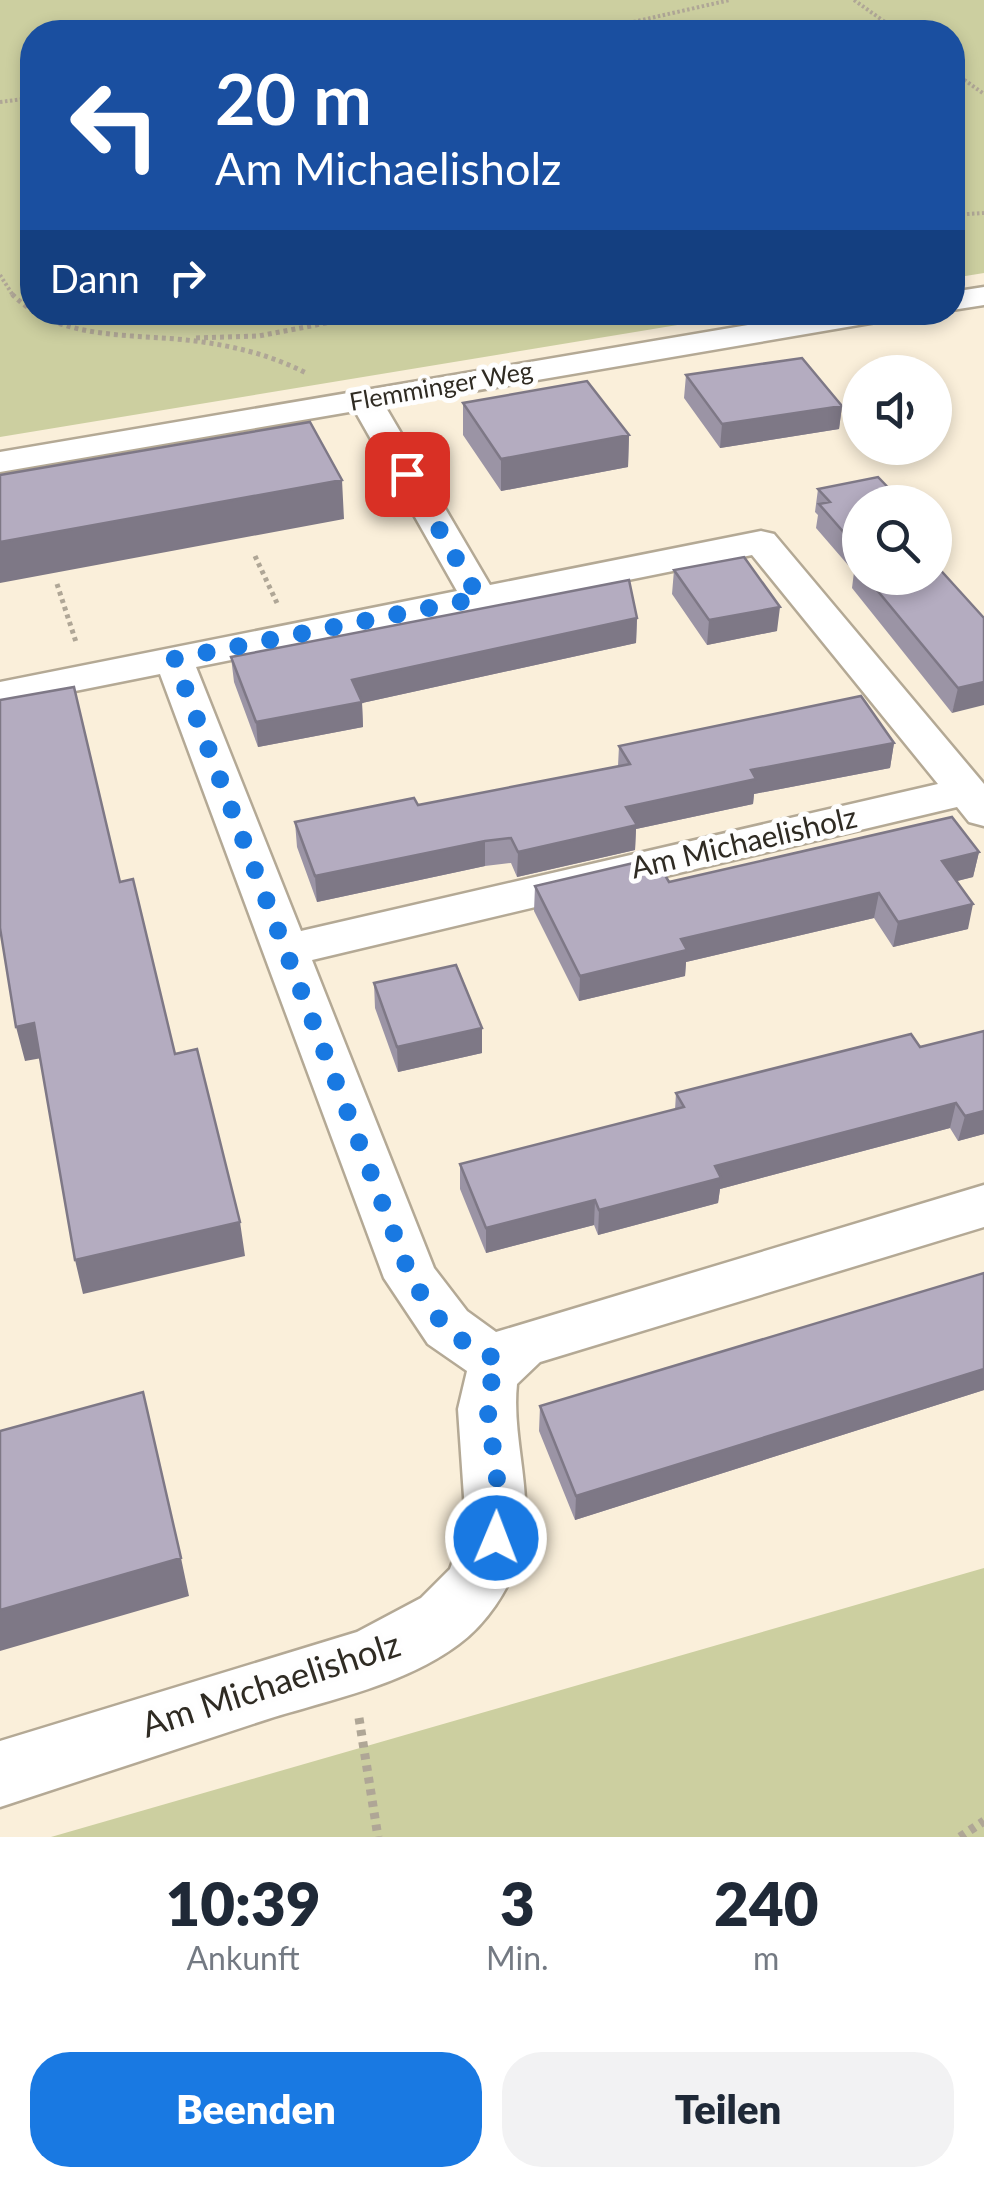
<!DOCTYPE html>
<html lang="de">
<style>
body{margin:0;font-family:Lato,sans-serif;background:#f2f2f3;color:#1f2937;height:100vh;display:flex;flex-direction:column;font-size:38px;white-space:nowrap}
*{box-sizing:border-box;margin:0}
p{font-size:32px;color:#747a83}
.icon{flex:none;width:55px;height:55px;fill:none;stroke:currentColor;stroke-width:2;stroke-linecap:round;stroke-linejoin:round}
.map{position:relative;height:1837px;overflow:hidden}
.sheet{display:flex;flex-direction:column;background:#fff;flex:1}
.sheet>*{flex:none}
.guide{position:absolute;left:20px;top:20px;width:945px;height:305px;border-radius:40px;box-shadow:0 5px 15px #0003;background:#1a4fa0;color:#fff;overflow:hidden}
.controls{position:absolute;left:842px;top:355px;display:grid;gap:20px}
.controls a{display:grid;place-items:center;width:110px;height:110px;border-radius:50%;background:#fff;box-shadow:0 5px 15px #0003;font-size:50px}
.pin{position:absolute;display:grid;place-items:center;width:85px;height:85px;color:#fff;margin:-42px;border-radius:20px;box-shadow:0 5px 15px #0006}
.me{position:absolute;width:110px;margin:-55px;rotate:1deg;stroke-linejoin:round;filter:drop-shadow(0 0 8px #0008)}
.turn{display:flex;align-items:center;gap:35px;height:210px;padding:0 30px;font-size:45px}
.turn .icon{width:130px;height:130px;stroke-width:2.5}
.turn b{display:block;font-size:70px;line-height:85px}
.then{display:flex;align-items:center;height:95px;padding:0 30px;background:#0003;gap:20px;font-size:38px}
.eta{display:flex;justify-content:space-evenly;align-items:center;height:170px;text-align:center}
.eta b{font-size:60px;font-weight:800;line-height:70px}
.primary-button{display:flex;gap:20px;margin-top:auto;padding:20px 30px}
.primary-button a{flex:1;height:115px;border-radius:40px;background:#1979e2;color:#fff;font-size:40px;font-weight:800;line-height:115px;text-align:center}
.primary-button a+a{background:#f2f2f3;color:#1f2937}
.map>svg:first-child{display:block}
.green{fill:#cccfa0}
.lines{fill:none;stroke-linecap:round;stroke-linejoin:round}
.minor-casing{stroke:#b4a995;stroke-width:5}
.path-far2{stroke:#afa696;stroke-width:4;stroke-dasharray:2.5 2.5;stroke-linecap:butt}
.path-far1{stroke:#afa696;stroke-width:5;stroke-dasharray:4 4;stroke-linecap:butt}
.path{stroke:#afa696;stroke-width:9;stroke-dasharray:6 6;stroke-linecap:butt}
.minor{fill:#fff;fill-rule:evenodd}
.wall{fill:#9b94a5}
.shaded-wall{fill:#7e7886}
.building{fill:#b4acc0;stroke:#7e7886;stroke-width:2.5}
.route{stroke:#1979e2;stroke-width:18;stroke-dasharray:0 32.4}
.labels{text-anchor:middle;stroke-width:10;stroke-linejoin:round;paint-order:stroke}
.far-street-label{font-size:25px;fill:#2f2b23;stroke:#fefefe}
.street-label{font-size:30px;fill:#2f2b23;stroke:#fefefe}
.near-street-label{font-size:35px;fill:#2f2b23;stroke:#fefefe}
</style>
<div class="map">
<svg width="984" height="1837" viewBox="0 0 984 1837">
<rect width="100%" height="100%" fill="#faefda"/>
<!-- green -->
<path class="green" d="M0,0H984V273L953,278L952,32H32V312L750,313L0,437Z
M984,1568V1837H51Z"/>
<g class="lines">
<defs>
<path id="minor" d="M984,287V305L952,310V292Z
M825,312H897L882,321L385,406L490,585L761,531L774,534L984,784V826L969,822L957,807L312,960L434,1268L467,1311L496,1332L984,1185V1227L540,1362L517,1384C511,1442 537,1501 519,1558C508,1591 487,1623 459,1644C404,1685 332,1699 268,1719C179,1748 89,1778 0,1807V1741L357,1632L421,1598L450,1569L466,1526L458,1409L467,1371L428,1344L384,1278L160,674L0,706V682L457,591L355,411L0,472V452ZM752,555L938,784L301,931L196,667Z"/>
</defs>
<!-- minor casing -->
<use href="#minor" class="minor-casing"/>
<!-- path-far2 -->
<path class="path-far2" d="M854,0L899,32
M544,32L633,22L730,0
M952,71L984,94
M0,102L32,98
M952,215L984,213
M0,275L14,297"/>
<!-- path-far1 -->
<path class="path-far1" d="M12,294C59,342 133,333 195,341C234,346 271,355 306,373
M196,338L259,336L383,312
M255,556L277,603
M57,584L76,642"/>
<!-- path -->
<path class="path" d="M359,1718L378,1837
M960,1837L984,1821"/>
<!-- minor -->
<use href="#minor" class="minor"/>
</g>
<!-- wall -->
<path class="wall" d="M686,375L842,406L839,429L720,448L684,398Z
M463,403L629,435L628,467L501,491L463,435Z
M818,489L860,502V578H935L984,618L952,713L852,588L854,572L816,528L818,515L815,512Z
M674,570L777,631L707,645L672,594Z
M637,618L636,643L362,703L363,727L258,747L234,682L231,657Z
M894,743L890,768L754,794L753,804L636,829L635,850L517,877L511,863L485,866L317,902L297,847L295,822L418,805L618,766L619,746Z
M979,852L973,877L957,881L968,929L893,947L874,918L686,962L685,976L579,1001L534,911L535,886L669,882Z
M374,983L482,1053L398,1072L375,1008Z
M911,1034L984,1134L958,1141L950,1128L720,1189L718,1203L598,1235L594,1225L486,1253L460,1189V1164L675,1110L676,1093Z
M984,1273V1390L575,1520L539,1431L540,1406Z"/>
<!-- shaded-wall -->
<path class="shaded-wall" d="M842,406L839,429L720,448L722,424Z
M629,435L628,467L501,491V459Z
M342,480L344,519L0,583V542Z
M780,607L777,631L707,645L709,620Z
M637,618L636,643L362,703L363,727L258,747L256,722L352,680Z
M984,682V705L952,713L958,688Z
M894,743L890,768L754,794L753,804L636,829L635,850L517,877L518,852L626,807L751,770Z
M485,841V866L317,902L315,876Z
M979,852L973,877L937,886L942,861Z
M879,893L874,918L686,962L685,976L579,1001L580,976L681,939Z
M973,904L968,929L893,947L898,922Z
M34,1023L42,1058L25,1061L16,1027Z
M482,1028V1053L398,1072L397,1047Z
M956,1103L950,1128L720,1189L718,1203L598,1235L599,1210L715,1166Z
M984,1111V1134L958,1141L965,1116Z
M595,1200L594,1225L486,1253V1228Z
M240,1222L245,1256L83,1294L75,1260Z
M984,1369V1390L575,1520L576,1496Z
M181,1558L189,1596L0,1651V1610Z"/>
<!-- building -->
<path class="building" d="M802,358L842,406L722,424L686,375Z
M587,381L629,435L501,459L463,403Z
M310,422L342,480L0,542V475Z
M878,477L902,502H860V551L819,504L830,502L818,489Z
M744,557L780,607L709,620L674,570Z
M935,564L984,618V682L958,688L867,578H935Z
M629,580L637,618L352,680L362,702L256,722L231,657Z
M74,687L120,882L133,879L175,1054L197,1049L240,1222L75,1260L34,1023L16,1027L0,928V700Z
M861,696L894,743L751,770L756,779L626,807L637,825L518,852L511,838L485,841L315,876L295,822L414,798L418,805L630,764L619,746Z
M952,817L979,852L942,861L973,904L898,922L879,893L681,939L687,950L580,976L535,886L655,858L669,882Z
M456,965L482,1028L397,1047L374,983Z
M984,1031V1111L965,1116L956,1103L715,1166L721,1178L599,1210L595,1200L486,1228L460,1164L684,1107L676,1093L911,1034L920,1047Z
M984,1273V1369L576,1496L540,1406Z
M143,1392L181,1558L0,1610V1431Z"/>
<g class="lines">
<!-- route -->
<path class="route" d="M407,474L479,598L174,659L411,1278C439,1322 451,1340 499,1360C482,1401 488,1418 495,1460C499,1486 497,1512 496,1538"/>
</g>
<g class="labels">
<!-- far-street labels -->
<g class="far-street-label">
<text transform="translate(441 386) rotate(-10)" y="9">Flemminger Weg</text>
</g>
<!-- street labels -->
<g class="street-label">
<text transform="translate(744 843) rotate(-13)" y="10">Am Michaelisholz</text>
</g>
<!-- near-street labels -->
<g class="near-street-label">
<text transform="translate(271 1685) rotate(-18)" y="12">Am Michaelisholz</text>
</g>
</g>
</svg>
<div class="controls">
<a><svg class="icon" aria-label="sound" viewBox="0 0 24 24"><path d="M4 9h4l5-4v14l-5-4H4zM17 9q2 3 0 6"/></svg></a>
<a><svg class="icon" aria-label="search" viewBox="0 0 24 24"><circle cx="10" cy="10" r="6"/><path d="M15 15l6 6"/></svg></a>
</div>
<div class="pin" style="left:407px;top:474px;background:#d93025"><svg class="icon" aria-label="arrive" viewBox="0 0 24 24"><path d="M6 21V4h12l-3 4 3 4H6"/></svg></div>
<svg class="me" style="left:496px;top:1538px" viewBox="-20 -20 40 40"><circle r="17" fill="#1979e2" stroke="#fff" stroke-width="3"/><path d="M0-11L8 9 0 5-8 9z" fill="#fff"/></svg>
<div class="guide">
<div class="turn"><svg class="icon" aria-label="left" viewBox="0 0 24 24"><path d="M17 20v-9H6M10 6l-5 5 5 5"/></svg><div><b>20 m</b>Am Michaelisholz</div></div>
<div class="then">Dann<svg class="icon" aria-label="right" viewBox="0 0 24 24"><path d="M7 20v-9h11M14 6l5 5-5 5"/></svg></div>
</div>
</div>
<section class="sheet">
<div class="eta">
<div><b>10:39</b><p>Ankunft</p></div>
<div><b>3</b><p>Min.</p></div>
<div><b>240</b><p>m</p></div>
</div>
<div class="primary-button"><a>Beenden</a><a>Teilen</a></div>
</section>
